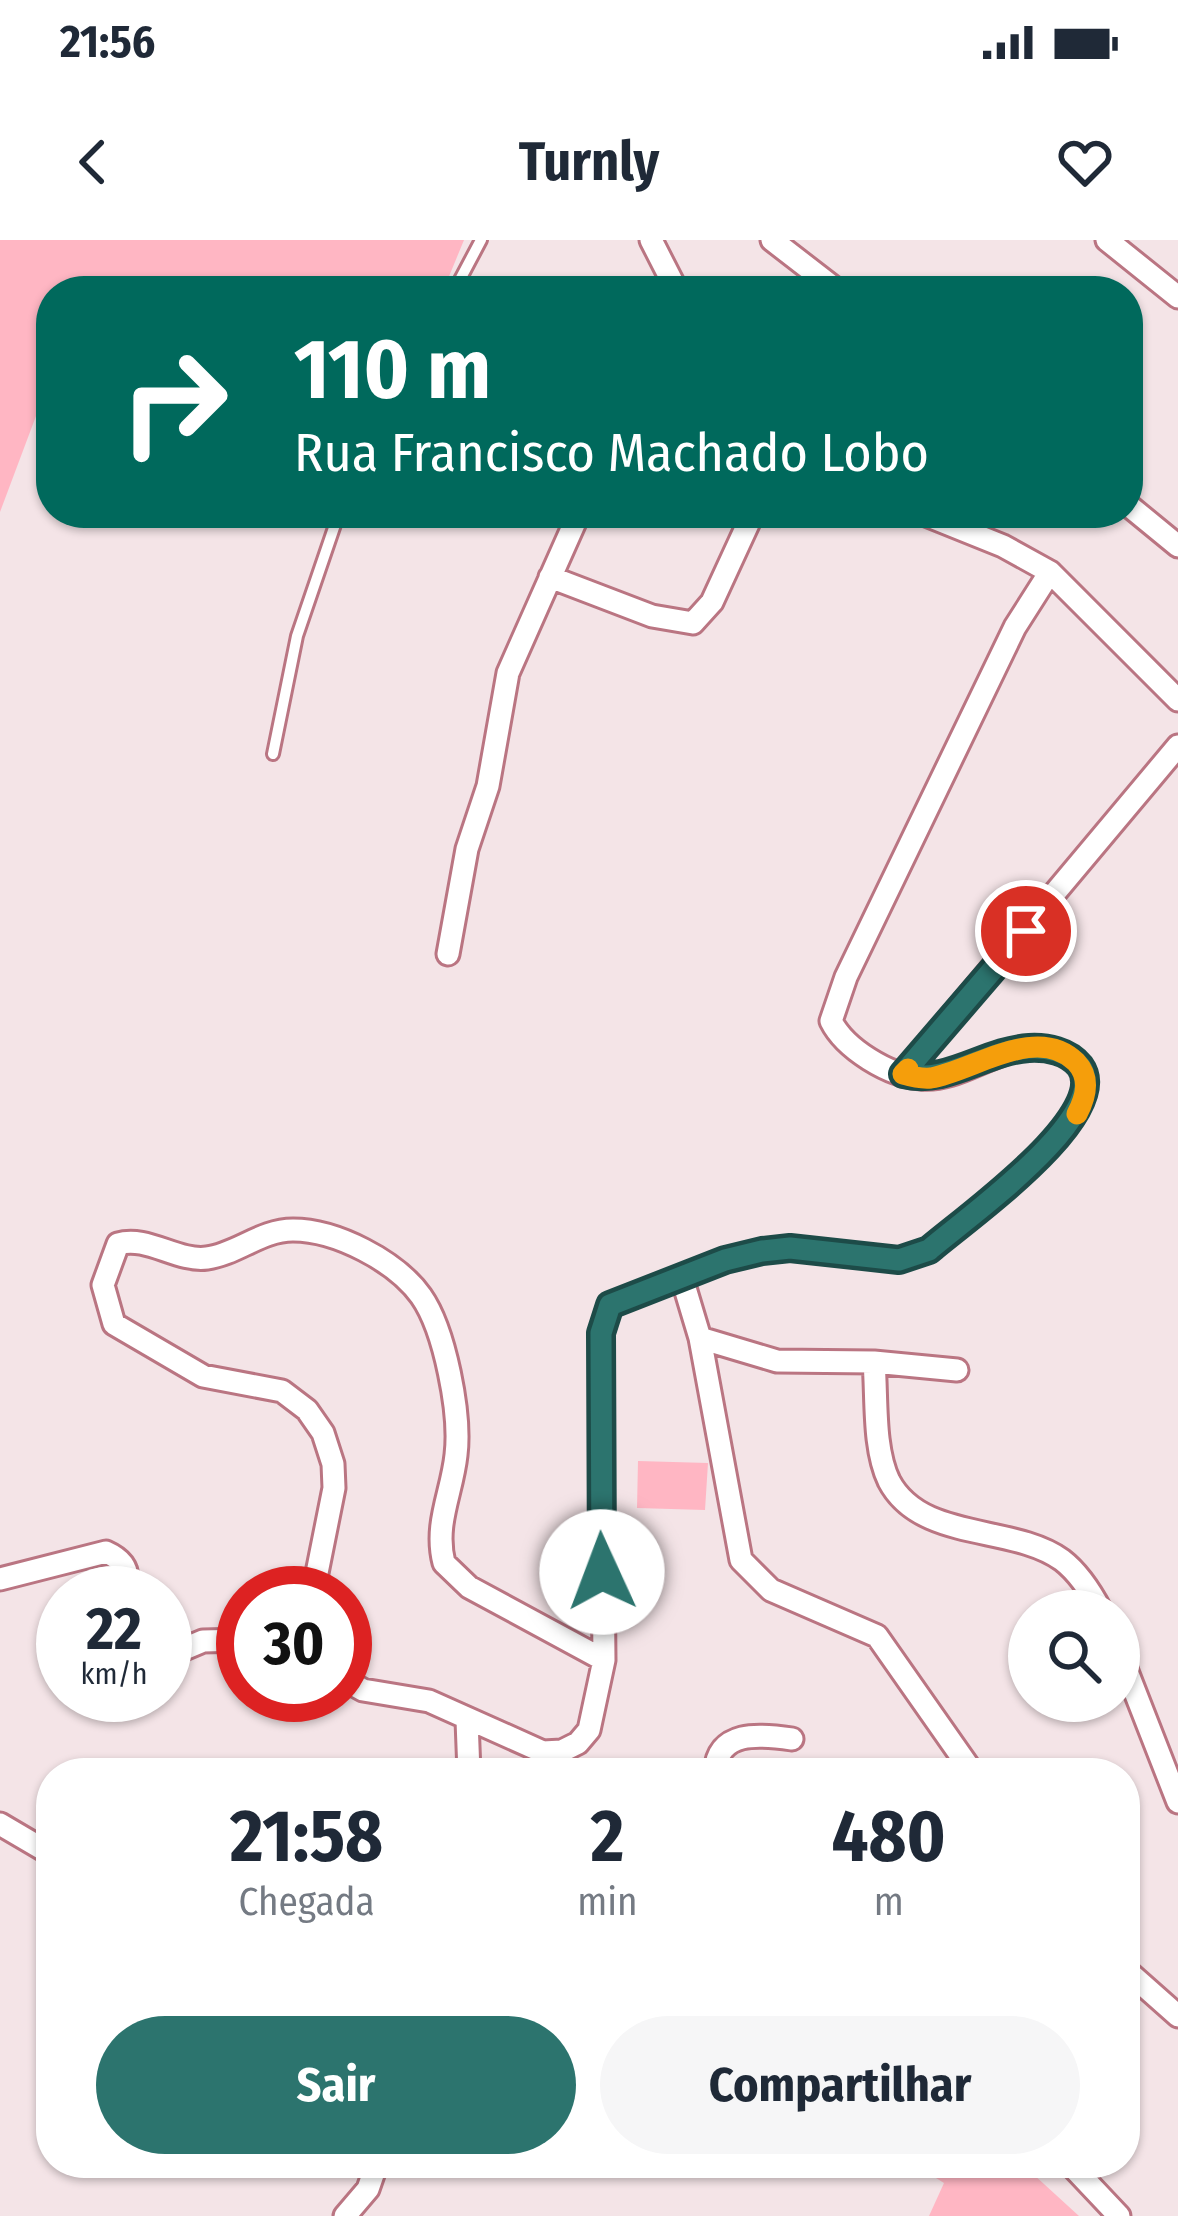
<!DOCTYPE html>
<html lang="pt">
<style>
body{margin:0;font-family:"Fira Sans Condensed",sans-serif;background:#f6f6f7;color:#1f2937;height:100vh;display:flex;flex-direction:column;font-size:45px;white-space:nowrap}
*{box-sizing:border-box;margin:0}
p{font-size:39px;color:#747a83}
.icon{flex:none;width:66px;height:66px;fill:none;stroke:currentColor;stroke-width:2;stroke-linecap:round;stroke-linejoin:round}
.map{position:relative;flex:1;overflow:hidden}
.details{position:absolute;left:36px;top:1518px;width:1104px;height:420px;display:flex;flex-direction:column;background:#fff;border-radius:48px;box-shadow:0 3px 9px #0004}
.details>*{flex:none}
.guide{position:absolute;left:36px;top:36px;width:1107px;height:252px;border-radius:48px;box-shadow:0 3px 9px #0004;background:#00695c;color:#fff;overflow:hidden}
.fabs{position:absolute;left:1008px;top:1350px;display:grid;gap:24px}
.fabs a{display:grid;place-items:center;width:132px;height:132px;border-radius:50%;background:#fff;box-shadow:0 3px 9px #0004;font-size:60px}
.speed{position:absolute;left:36px;top:1326px;display:flex;gap:24px;font-size:60px;font-weight:700;text-align:center}
.speed>*{display:grid;place-content:center;width:156px;height:156px;border-radius:50%;background:#fff;box-shadow:0 3px 9px #0004;line-height:1}
.speed small{font-size:30px;font-weight:400}
.speed .limit{border:18px solid #d22;background:#fff;color:#111}
.pin{position:absolute;display:grid;place-items:center;width:102px;height:102px;color:#fff;margin:-51px;border:6px solid #fff;border-radius:50%;box-shadow:0 3px 12px #0007}
.me{position:absolute;width:132px;margin:-66px;rotate:358deg;stroke-linejoin:round;filter:drop-shadow(0 0 9px #0008)}
.turn{display:flex;align-items:center;gap:42px;height:252px;padding:0 60px;font-size:54px}
.turn .icon{width:156px;height:156px;stroke-width:2.5}
.turn b{display:block;font-size:84px;line-height:102px}
.eta{display:flex;justify-content:space-evenly;align-items:center;height:204px;text-align:center}
.eta b{font-size:72px;font-weight:700;line-height:84px}
.primary-button{display:flex;gap:24px;margin-top:auto;padding:24px 60px}
.primary-button a{flex:1;height:138px;border-radius:72px;background:#2c746e;color:#fff;font-size:48px;font-weight:700;line-height:138px;text-align:center}
.primary-button a+a{background:#f6f6f7;color:#1f2937}
.status{display:flex;justify-content:space-between;align-items:center;height:84px;padding:0 60px;background:#fff;direction:ltr}
.status svg{height:33px;fill:currentColor}
header{display:flex;justify-content:space-between;align-items:center;height:156px;padding:0 60px;background:#fff;font-size:54px;font-weight:700}
.map>svg:first-child{display:block}
.green{fill:#ffb6c3}
.lines{fill:none;stroke-linecap:round;stroke-linejoin:round}
.lane-casing{stroke:#ba7582;stroke-width:16}
.street-casing{stroke:#ba7582;stroke-width:27}
.lane{stroke:#fff;stroke-width:10}
.street{stroke:#fff;stroke-width:21}
.route-casing{stroke:#1d4b48;stroke-width:30}
.route{stroke:#2c746e;stroke-width:21}
.slow{stroke:#f59e0b;stroke-width:21}
</style>
<div class="status"><b>21:56</b><svg viewBox="0 0 49 12"><path d="M0 12V9h3v3zM5 12V6h3v6zM10 12V3h3v9zM15 12V0h3v12zM26 1h20v11H26zM47 4h2v5h-2z"/></svg></div>
<header><svg class="icon" aria-label="back" viewBox="0 0 24 24"><path d="M15 5l-7 7 7 7"/></svg>Turnly<svg class="icon" aria-label="heart" viewBox="0 0 24 24"><path d="M12 20l-8-8c-3-5 5-10 8-4 3-6 11-1 8 4z"/></svg></header>
<div class="map">
<svg width="1178" height="1976" viewBox="0 0 1178 1976">
<rect width="100%" height="100%" fill="#f4e4e7"/>
<!-- green -->
<path class="green" d="M0,0H464L443,51H51V161L42,160L0,272Z
M638,1221L708,1223L705,1270L637,1268Z
M912,1923H1021L1079,1976H929L944,1943Z"/>
<g class="lines">
<defs>
<path id="lane" d="M454,51L481,0
M273,514L297,396L339,273"/>
<path id="street" d="M651,0L677,51
M772,0L838,51
M1107,0L1178,57
M1128,265L1178,306
M921,273L1003,306L1050,332L1178,460
M550,337L652,376L693,383L712,362L753,273
M448,714L467,609L488,546L508,433L579,273
M903,834L1178,506
M682,1038L700,1098L741,1320L771,1350L877,1396L973,1533
M700,1098L777,1121L874,1122L957,1130
M874,1122C877,1158 873,1208 889,1241C921,1302 1012,1284 1062,1320C1079,1333 1091,1352 1101,1371
M0,1339L106,1312C126,1321 131,1333 124,1353
M313,1353L334,1248L333,1224L323,1193L307,1170L282,1151L203,1136L114,1084L103,1045L118,1004C147,995 177,1022 207,1018C237,1014 261,990 293,990C336,990 396,1021 421,1056C445,1090 461,1174 456,1215C452,1253 434,1284 444,1323L469,1347L604,1420
M1119,1411L1178,1562
M165,1417L203,1401L243,1400
M345,1440L363,1450L429,1461L543,1512L562,1511L578,1503L589,1490L604,1420L601,1093L610,1065L725,1020L762,1011L790,1008L899,1020L929,1009C963,980 1120,871 1077,823C1066,812 1051,809 1035,808C996,807 959,842 921,838C889,836 845,809 831,781L846,737L1015,387L1050,332
M467,1480L469,1533
M715,1533C717,1490 759,1494 792,1499
M0,1584L51,1614
M1125,1729L1178,1776
M1069,1923L1119,1976
M345,1976L368,1949L377,1923"/>
</defs>
<!-- lane casing -->
<use href="#lane" class="lane-casing"/>
<!-- street casing -->
<use href="#street" class="street-casing"/>
<!-- lane -->
<use href="#lane" class="lane"/>
<!-- street -->
<use href="#street" class="street"/>
</g>
<g class="lines">
<defs>
<path id="route" d="M602,1332L601,1093L610,1065L725,1020L762,1011L790,1008L899,1020L929,1010C962,981 1115,874 1080,826C1068,811 1047,807 1029,808C984,811 948,845 903,834L1026,691"/>
</defs>
<!-- route casing -->
<use href="#route" class="route-casing"/>
<!-- route -->
<use href="#route" class="route"/>
<!-- slow -->
<path class="slow" d="M908,829L903,834C913,837 921,839 931,838C973,831 1037,783 1076,822C1091,838 1086,857 1077,874"/>
</g>
</svg>
<div class="fabs">
<a><svg class="icon" aria-label="search" viewBox="0 0 24 24"><circle cx="10" cy="10" r="6"/><path d="M15 15l6 6"/></svg></a>
</div>
<div class="speed"><div>22<small>km/h</small></div><div class="limit">30</div></div>
<div class="pin" style="left:1026px;top:691px;background:#d93025"><svg class="icon" aria-label="arrive" viewBox="0 0 24 24"><path d="M6 21V4h12l-3 4 3 4H6"/></svg></div>
<svg class="me" style="left:602px;top:1332px" viewBox="-20 -20 40 40"><circle r="19" fill="#fff"/><path d="M0-13L10 11 0 6-10 11z" fill="#2c746e"/></svg>
<div class="guide">
<div class="turn"><svg class="icon" aria-label="right" viewBox="0 0 24 24"><path d="M7 20v-9h11M14 6l5 5-5 5"/></svg><div><b>110 m</b>Rua Francisco Machado Lobo</div></div>
</div>
<section class="details">
<div class="eta">
<div><b>21:58</b><p>Chegada</p></div>
<div><b>2</b><p>min</p></div>
<div><b>480</b><p>m</p></div>
</div>
<div class="primary-button"><a>Sair</a><a>Compartilhar</a></div>
</section>
</div>
